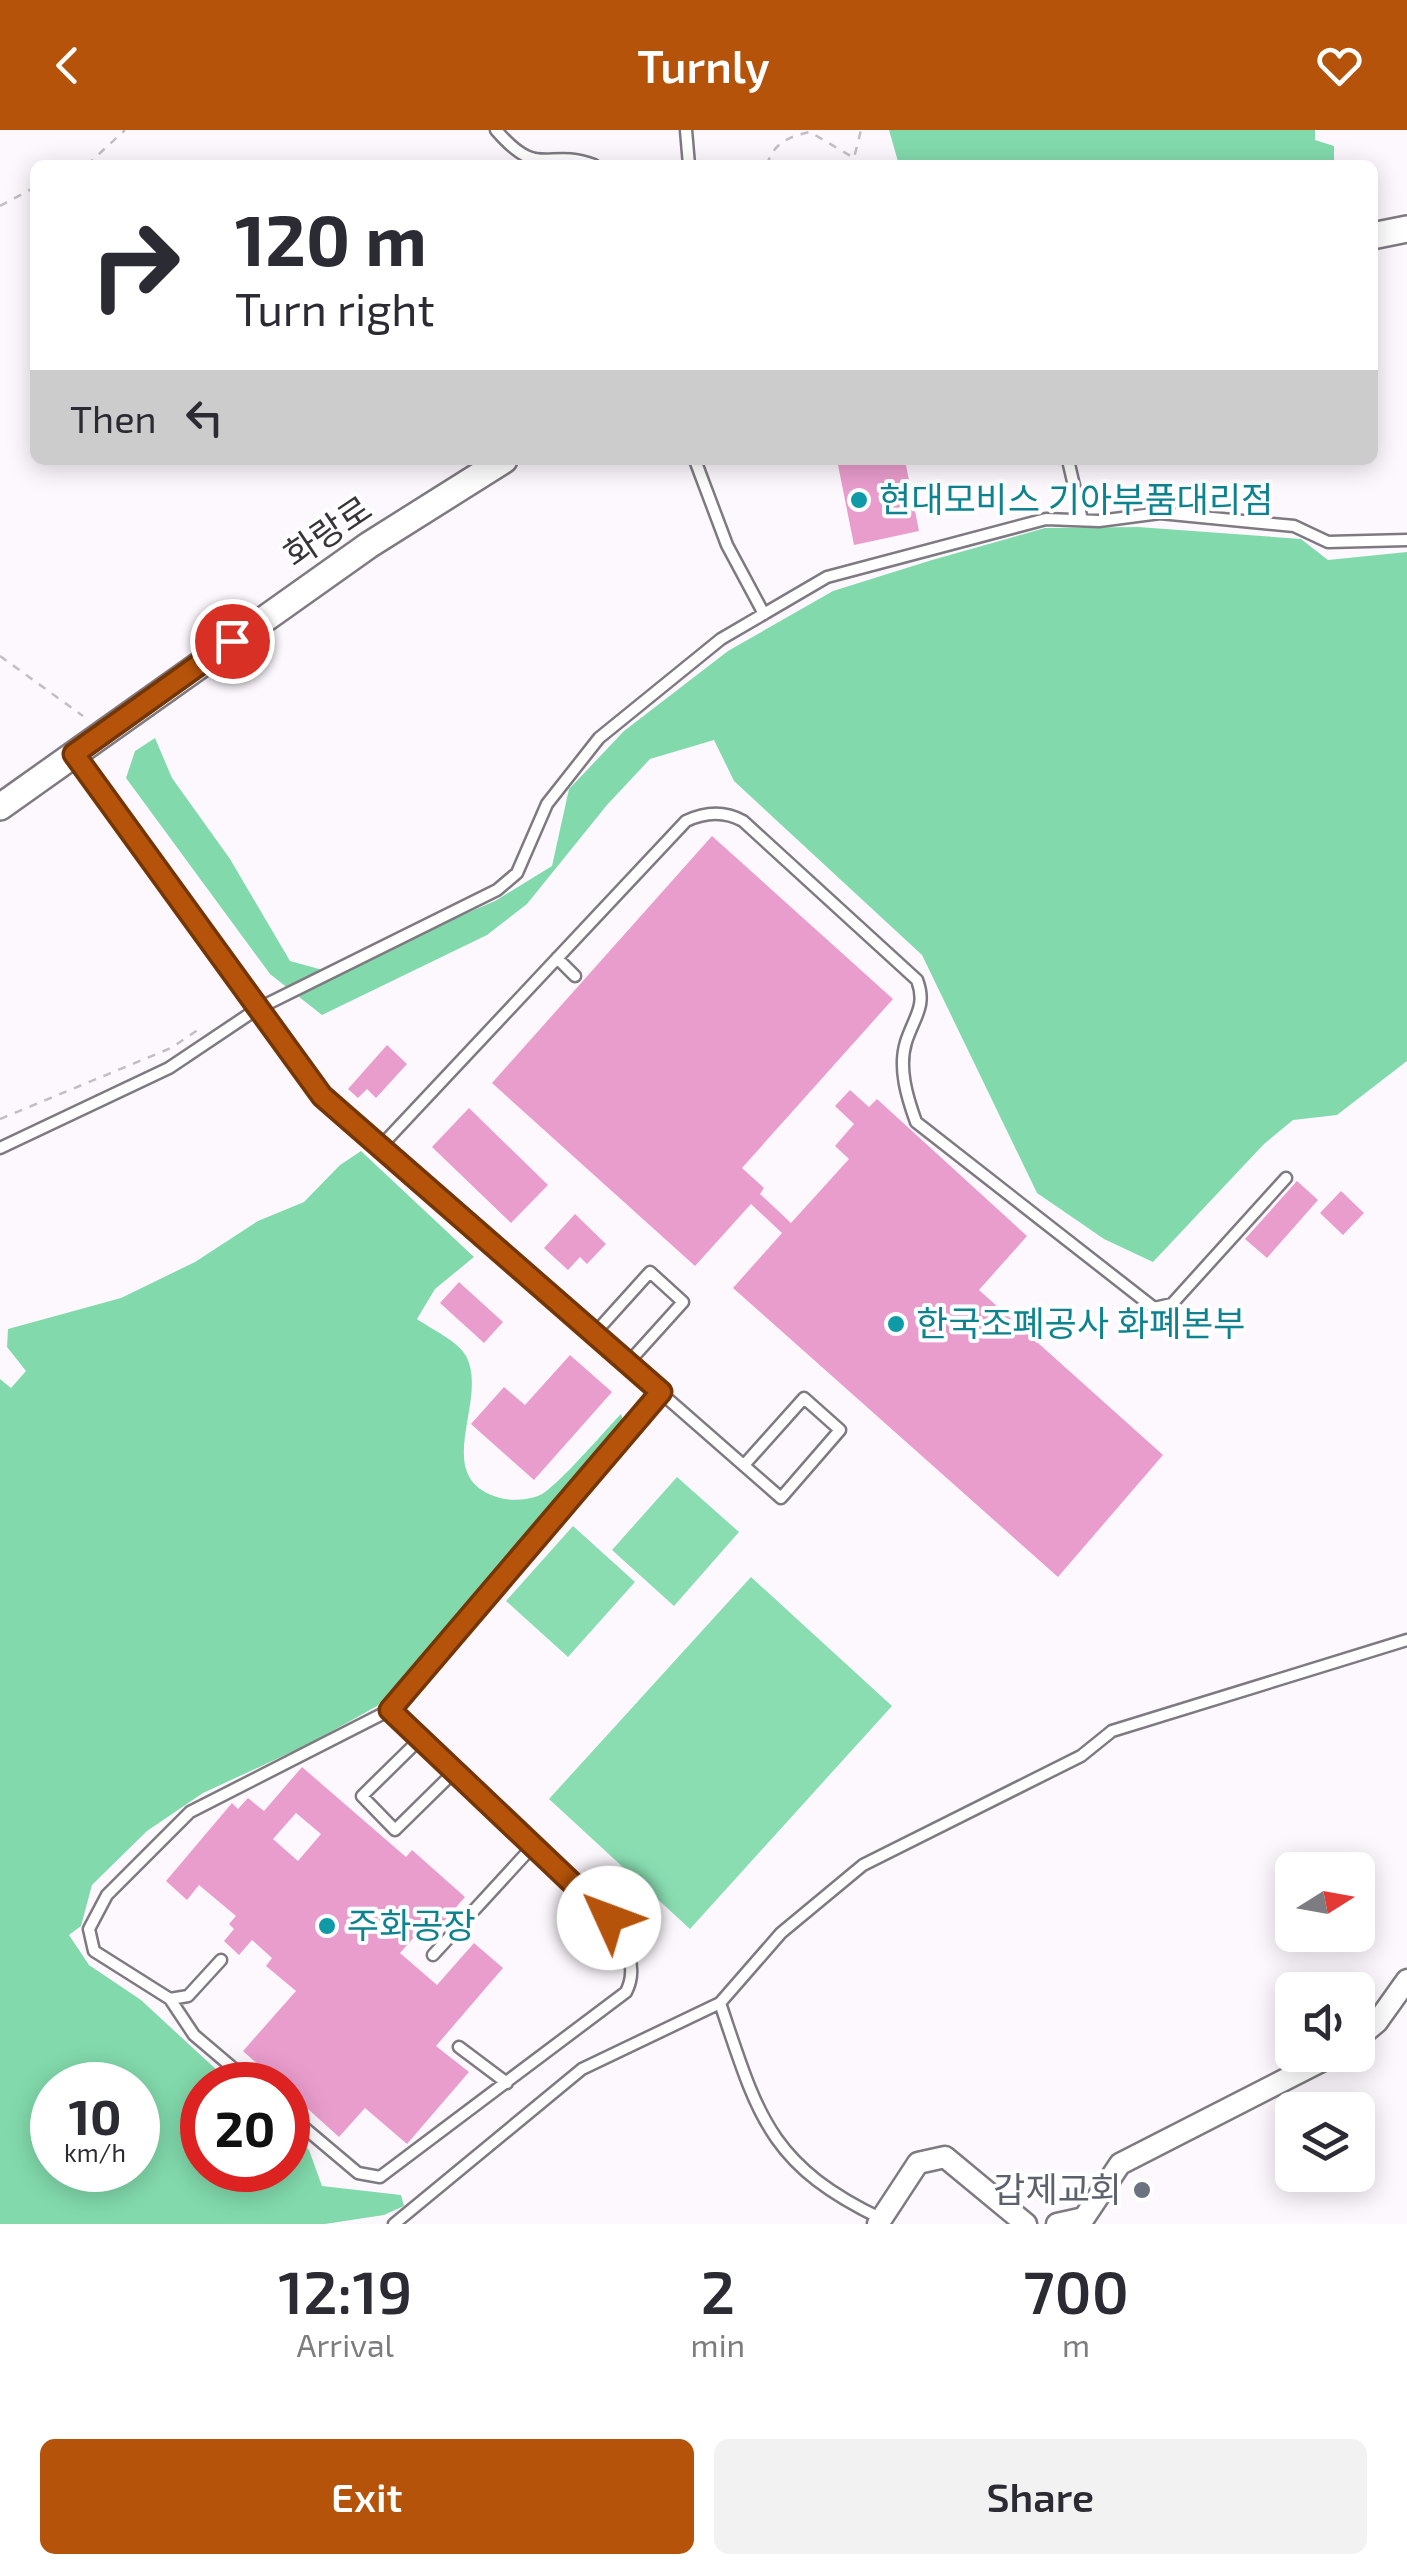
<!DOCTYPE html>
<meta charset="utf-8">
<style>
body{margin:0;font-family:"Exo 2","Noto Sans KR",sans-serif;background:#f2f2f3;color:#2b2b33;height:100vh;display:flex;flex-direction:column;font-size:38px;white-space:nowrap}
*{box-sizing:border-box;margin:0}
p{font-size:32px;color:#7c7c81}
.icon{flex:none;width:55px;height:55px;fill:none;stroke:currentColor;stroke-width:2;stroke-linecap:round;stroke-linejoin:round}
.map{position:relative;height:2094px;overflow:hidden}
.details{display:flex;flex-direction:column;background:#fff;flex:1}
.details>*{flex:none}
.hud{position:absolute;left:30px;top:30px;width:1348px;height:305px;border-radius:15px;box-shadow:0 5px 25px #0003;background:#fff;color:#2b2b33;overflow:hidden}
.needle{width:65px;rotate:79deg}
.buttons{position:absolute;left:1275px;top:1722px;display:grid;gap:20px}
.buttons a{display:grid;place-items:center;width:100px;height:100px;border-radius:15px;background:#fff;box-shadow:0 5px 25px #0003;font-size:50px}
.speed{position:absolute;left:30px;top:1932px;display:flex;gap:20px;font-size:50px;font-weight:700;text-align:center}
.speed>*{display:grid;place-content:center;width:130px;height:130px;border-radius:50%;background:#fff;box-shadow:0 5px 25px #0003;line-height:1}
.speed small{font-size:25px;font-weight:400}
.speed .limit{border:15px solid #d22;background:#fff;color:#111}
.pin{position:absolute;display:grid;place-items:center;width:85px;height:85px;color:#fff;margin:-42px;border:5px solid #fff;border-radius:50%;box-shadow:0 2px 10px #0007}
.me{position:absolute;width:110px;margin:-55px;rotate:313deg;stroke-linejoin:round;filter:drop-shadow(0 0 8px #0008)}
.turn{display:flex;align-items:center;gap:35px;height:210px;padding:0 40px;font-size:45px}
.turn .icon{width:130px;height:130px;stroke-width:2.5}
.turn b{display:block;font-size:70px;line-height:85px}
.then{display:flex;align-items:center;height:95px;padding:0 40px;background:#0003;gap:20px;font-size:38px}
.eta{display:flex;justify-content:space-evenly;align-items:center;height:170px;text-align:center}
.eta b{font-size:60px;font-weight:600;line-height:70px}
.button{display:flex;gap:20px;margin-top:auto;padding:20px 40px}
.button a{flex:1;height:115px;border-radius:15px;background:#b45309;color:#fff;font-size:40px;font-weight:600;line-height:115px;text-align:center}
.button a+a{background:#f2f2f3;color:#2b2b33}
header{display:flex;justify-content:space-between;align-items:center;height:130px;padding:0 40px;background:#b45309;color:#fff;font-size:45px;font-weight:600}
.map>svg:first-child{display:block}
.green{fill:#89ddb1}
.forest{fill:#82daac;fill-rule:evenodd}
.building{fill:#e99dcd;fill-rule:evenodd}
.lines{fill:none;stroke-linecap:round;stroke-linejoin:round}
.service-casing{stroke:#7f7a81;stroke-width:15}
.minor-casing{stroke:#7f7a81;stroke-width:25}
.tertiary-casing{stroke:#7f7a81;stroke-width:30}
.path{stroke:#c2bec3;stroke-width:2.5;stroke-dasharray:8 8;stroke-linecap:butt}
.service{stroke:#fff;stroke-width:10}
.minor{stroke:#fff;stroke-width:20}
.tertiary{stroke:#fff;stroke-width:25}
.route-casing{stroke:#753606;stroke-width:25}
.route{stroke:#b45309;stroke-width:18}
.culture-dot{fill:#0f9aa8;stroke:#fff;stroke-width:4}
.worship-dot{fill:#6b7280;stroke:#fff;stroke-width:4}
.labels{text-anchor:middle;stroke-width:8;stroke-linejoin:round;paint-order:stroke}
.culture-label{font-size:35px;fill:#0d838f;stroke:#fff;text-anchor:start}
.street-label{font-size:35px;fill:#383639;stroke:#fff}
.worship-label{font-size:35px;fill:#5b616d;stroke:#fff;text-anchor:end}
</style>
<header><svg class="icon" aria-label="back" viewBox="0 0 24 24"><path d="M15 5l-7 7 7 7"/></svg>Turnly<svg class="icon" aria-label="heart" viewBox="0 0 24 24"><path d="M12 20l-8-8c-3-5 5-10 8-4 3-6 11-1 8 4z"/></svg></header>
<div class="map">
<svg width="1407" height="2094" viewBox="0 0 1407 2094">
<rect width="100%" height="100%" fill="#fdf8fe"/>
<!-- green -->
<path class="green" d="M677,1347L739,1402L674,1476L612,1420Z
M573,1396L635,1452L568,1527L506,1471Z
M751,1447L892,1576L690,1799L549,1669Z"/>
<!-- forest -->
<path class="forest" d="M889,0H1315V10L1334,16V35H899Z
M1138,397L1301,409L1328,430L1407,422V931L1337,985L1293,990L1264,1014L1153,1132L1104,1109L1037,1063L922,825L734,651L714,610L650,629L607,675L527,774L487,805L322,885L270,844L126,648L135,621L155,608L172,648L230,729L290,831L330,842L495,771L552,736L569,659L624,601L728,521L833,461L932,430L1045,398Z
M361,1021L474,1127L435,1159L417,1189C431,1199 458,1211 466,1226C490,1271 428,1348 500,1368C512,1371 527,1370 538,1366C554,1361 606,1299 621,1284L624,1293L541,1393L377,1576L311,1613L203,1663L147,1701L92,1755L81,1796L69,1805L89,1835L141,1870L233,1955H202V2040H288V1999L309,2020L322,2056L401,2065L404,2076L384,2085L325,2094H0V1249L11,1258L26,1241L7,1217L8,1199L121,1168L195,1132L258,1091L304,1072L340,1035ZM52,1955H138V2040H52Z"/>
<!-- building -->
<path class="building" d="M837,330H905L919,401L854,415Z
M712,706L893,869L742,1038L764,1058L760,1064L791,1093L849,1029L835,1016L854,994L835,976L850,960L869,977L877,969L1027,1106L979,1160L1163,1325L1058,1447L733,1158L782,1103L751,1074L695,1136L492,953Z
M387,915L407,934L376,968L367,959L358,968L348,959Z
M469,978L548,1055L511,1093L432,1017Z
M1297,1051L1318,1070L1267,1128L1245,1109Z
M1341,1061L1364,1083L1343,1105L1320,1083Z
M575,1084L606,1114L587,1134L580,1127L568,1140L544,1118Z
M459,1152L503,1192L484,1213L440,1173Z
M570,1225L612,1262L534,1350L471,1294L504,1257L525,1275Z
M302,1637L406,1727L412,1720L465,1767L438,1798L429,1790L400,1823L437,1855L474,1813L503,1838L436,1916L469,1942L407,2014L365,1978L339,2007L288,1961V1955H281L243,1921L296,1861L266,1836L272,1828L252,1810L239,1825L224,1811L234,1799L229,1794L236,1786L199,1755L187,1770L166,1751L232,1673L238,1679L248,1668L264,1681ZM296,1683L321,1704L298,1731L273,1709Z"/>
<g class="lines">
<defs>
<path id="service" d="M496,0C540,51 546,17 594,35
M686,0L689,35
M695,330L727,415L764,484
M1068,330L1082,390
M75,625L257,879L322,966L340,982L781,1368L840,1300L804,1268L744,1335
M557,828L575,846
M380,1017L686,691C705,682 725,681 743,691L917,850C927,876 914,887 906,912C898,938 907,967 916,992L1154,1178L1172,1174L1286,1048
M0,1018L169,938L257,879L497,760L517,743L547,674L599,608L721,509L827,447L1046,389L1099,391L1160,383L1294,396L1328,412L1407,410
M594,1204L650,1142L683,1172L628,1233
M420,1609L362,1666L395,1700L455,1641
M433,1825L533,1716
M221,1830L188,1866L170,1869L94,1821L89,1799L107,1765L190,1682L390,1580L661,1262
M170,1869L194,1905L253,1955
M720,1873C758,1986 769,2035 882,2089
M459,1917L507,1953
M288,1984L358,2043L380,2047L626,1862C640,1835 623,1811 609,1787L390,1580
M394,2094L582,1939L720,1873L781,1803L863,1735L1081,1626L1112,1601L1407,1510"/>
<path id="minor" d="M1358,1908L1377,1892L1407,1850
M878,2094L918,2033L945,2027L1026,2094
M1057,2094L1084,2088L1120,2034L1333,1925"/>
<path id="tertiary" d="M1372,106L1407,99
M0,677L369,415L504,330"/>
</defs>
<!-- service casing -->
<use href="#service" class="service-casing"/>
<!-- minor casing -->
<use href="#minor" class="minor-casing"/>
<!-- tertiary casing -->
<use href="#tertiary" class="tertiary-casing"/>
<!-- path -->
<path class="path" d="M87,35L125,0
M767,35C773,13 790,6 810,2L854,28L861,0
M0,76L35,57
M0,526L83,586
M0,989L171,918L202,897"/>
<!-- service -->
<use href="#service" class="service"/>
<!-- minor -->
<use href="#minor" class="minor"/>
<!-- tertiary -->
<use href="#tertiary" class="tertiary"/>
</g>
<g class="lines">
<defs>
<path id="route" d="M232,511L74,624L322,966L661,1262L390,1580L609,1788"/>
</defs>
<!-- route casing -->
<use href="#route" class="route-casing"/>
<!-- route -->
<use href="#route" class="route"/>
</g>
<!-- markers -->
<g class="culture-dot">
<circle cx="859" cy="370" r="10"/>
<circle cx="896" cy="1194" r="10"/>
<circle cx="327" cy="1796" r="10"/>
</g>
<circle class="worship-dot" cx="1142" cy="2060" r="10"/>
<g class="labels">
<!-- culture labels -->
<g class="culture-label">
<text x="879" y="382">현대모비스 기아부품대리점</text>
<text x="916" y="1206">한국조폐공사 화폐본부</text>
<text x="347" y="1808">주화공장</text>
</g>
<!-- street labels -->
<g class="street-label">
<text transform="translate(328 402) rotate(-34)" y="12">화랑로</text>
</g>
<!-- worship labels -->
<g class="worship-label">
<text x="1122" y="2072">갑제교회</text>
</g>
</g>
</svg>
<div class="buttons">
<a><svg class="needle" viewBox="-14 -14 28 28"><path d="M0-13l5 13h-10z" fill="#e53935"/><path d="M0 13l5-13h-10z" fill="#7c7c81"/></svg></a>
<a><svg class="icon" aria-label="sound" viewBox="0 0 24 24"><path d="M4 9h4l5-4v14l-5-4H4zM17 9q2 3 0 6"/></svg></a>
<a><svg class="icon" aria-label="layers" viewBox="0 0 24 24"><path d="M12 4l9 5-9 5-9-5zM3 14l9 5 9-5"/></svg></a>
</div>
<div class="speed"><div>10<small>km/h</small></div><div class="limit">20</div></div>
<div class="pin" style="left:232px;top:511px;background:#d93025"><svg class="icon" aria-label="arrive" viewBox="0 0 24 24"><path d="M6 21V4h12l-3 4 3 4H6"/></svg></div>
<svg class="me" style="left:609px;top:1788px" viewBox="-20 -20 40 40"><circle r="19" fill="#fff"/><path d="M0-13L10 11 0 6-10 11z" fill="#b45309"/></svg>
<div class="hud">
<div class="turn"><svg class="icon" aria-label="right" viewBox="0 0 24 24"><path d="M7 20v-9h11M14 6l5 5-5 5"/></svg><div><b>120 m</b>Turn right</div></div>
<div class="then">Then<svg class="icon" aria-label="left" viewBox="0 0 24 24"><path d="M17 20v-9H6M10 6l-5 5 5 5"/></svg></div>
</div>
</div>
<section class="details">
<div class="eta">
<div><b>12:19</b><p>Arrival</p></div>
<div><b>2</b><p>min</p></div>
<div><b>700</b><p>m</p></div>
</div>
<div class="button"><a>Exit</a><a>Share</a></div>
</section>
